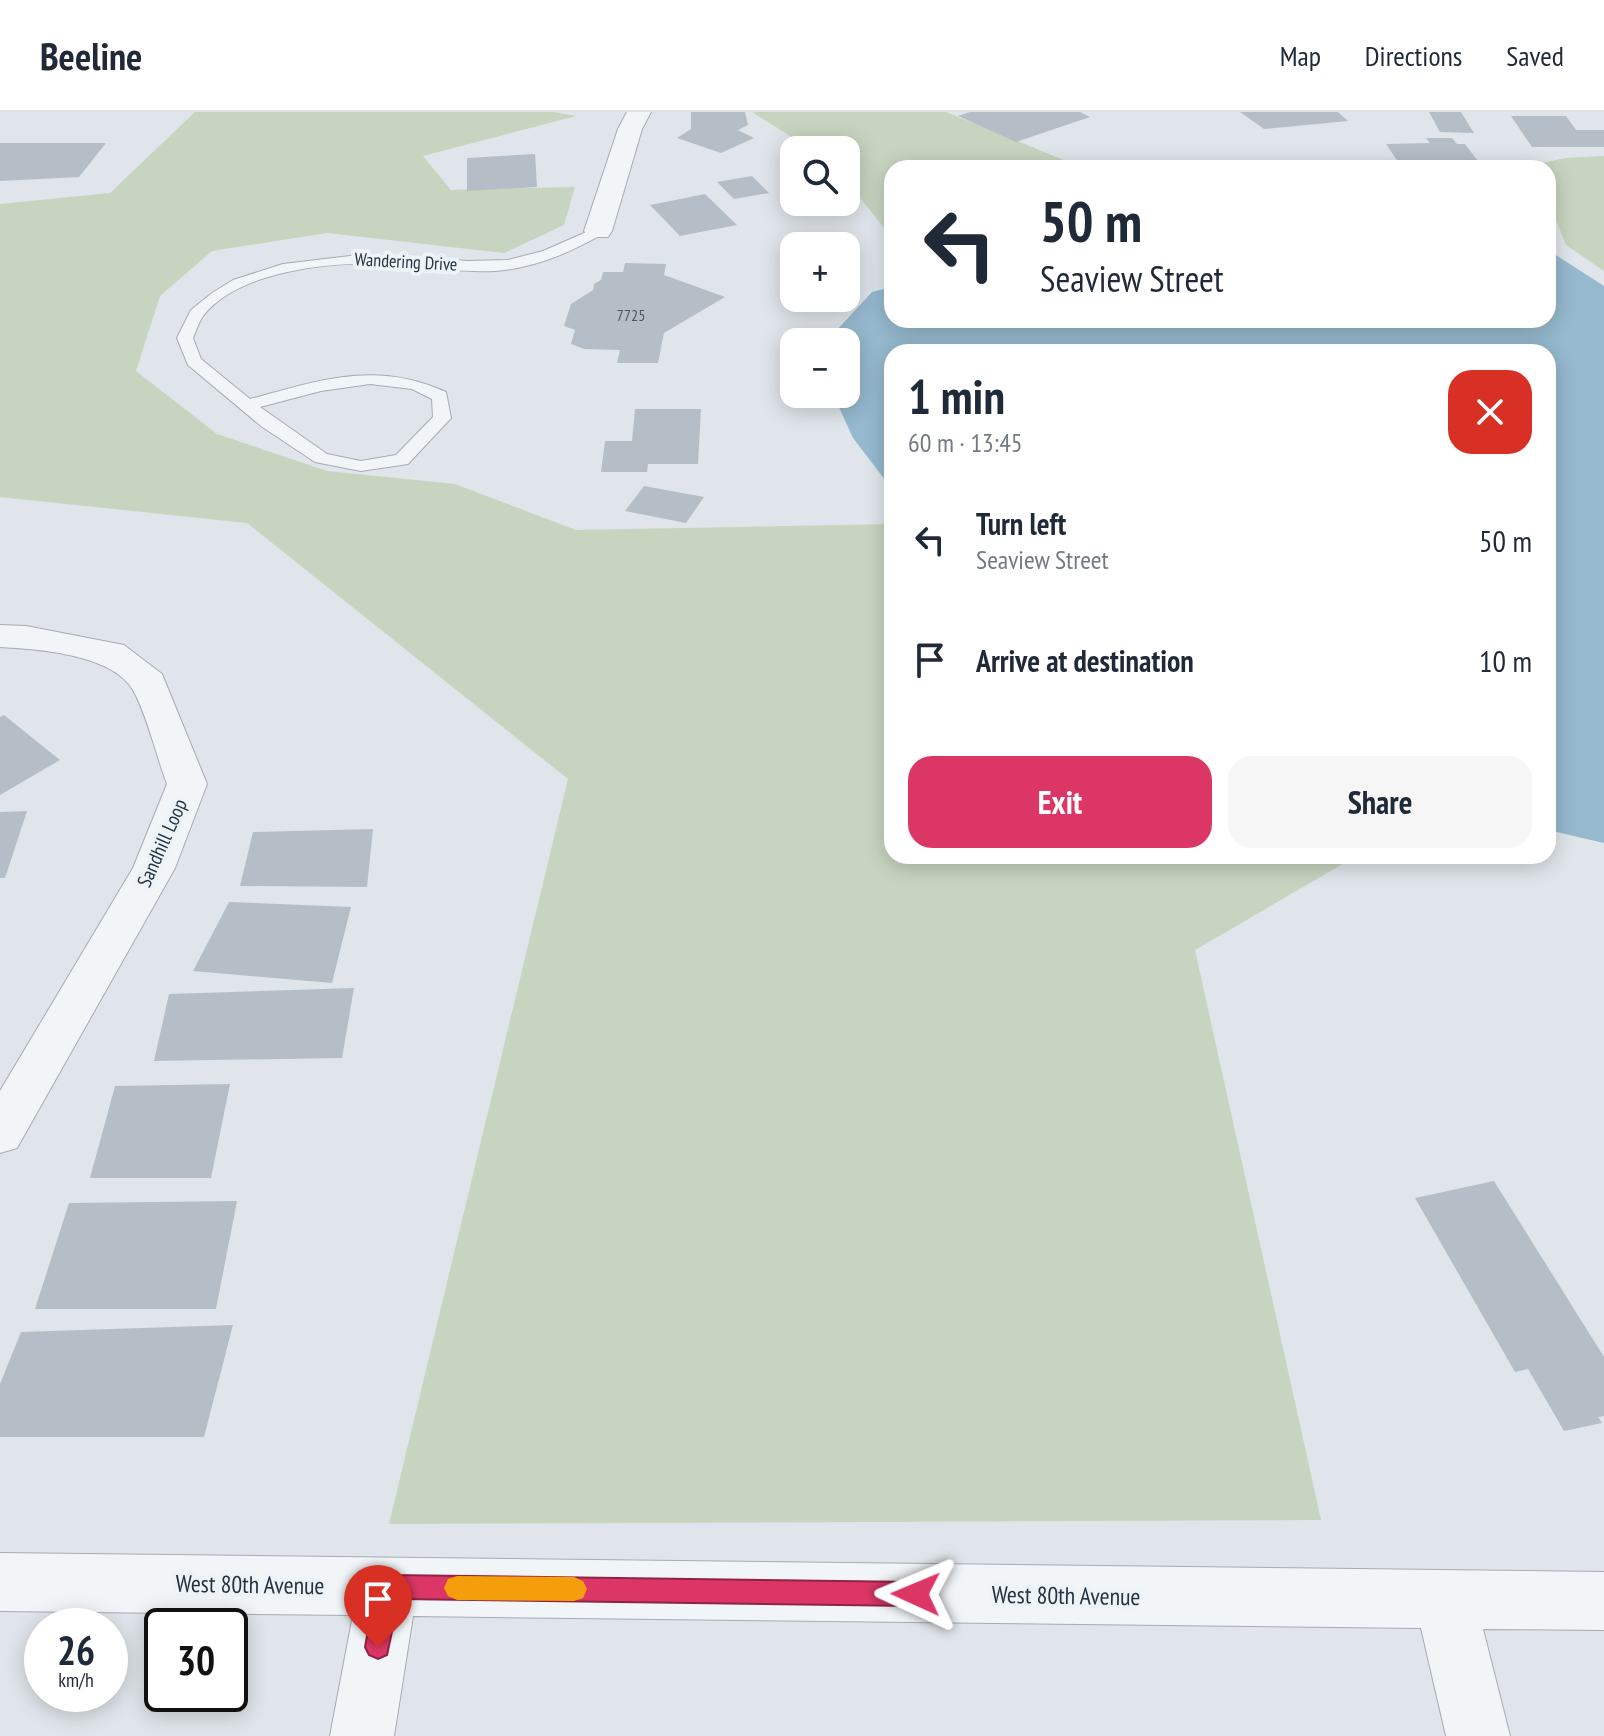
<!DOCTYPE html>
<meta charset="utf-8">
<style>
body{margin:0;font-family:"PT Sans Narrow",sans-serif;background:#f6f6f7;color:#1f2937;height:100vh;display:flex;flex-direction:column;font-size:30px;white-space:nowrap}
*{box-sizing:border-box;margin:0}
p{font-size:26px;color:#747a83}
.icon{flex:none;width:44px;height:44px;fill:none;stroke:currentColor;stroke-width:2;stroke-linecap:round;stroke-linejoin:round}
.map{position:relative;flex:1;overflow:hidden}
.side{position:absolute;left:884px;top:232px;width:672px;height:520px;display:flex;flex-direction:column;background:#fff;border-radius:24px;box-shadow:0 4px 20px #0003}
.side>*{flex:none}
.hud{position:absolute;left:884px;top:48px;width:672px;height:168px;border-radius:24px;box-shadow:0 4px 20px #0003;background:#fff;color:#1f2937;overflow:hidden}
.tools{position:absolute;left:780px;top:24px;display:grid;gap:16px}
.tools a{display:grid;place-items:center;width:80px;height:80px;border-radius:16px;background:#fff;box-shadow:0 4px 20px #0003;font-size:40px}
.speed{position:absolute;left:24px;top:1496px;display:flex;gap:16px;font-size:40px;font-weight:700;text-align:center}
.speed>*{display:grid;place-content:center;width:104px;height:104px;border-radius:50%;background:#fff;box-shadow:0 4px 20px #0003;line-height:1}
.speed small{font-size:20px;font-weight:400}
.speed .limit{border:4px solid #111;border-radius:12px;background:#fff;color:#111}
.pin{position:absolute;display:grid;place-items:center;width:68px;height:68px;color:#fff;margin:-82px -34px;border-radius:50% 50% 50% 0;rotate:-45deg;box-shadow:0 0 8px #0007}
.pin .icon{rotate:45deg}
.me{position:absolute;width:88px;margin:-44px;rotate:271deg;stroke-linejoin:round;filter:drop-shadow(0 0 6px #0008)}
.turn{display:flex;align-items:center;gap:28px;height:168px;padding:0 24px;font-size:36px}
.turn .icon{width:104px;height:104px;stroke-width:2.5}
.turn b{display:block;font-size:56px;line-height:68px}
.round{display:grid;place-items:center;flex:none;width:84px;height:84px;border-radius:24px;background:#f6f6f7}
.overview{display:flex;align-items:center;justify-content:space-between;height:136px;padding:0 24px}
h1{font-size:48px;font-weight:700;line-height:60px}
.cta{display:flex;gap:16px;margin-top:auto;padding:16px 24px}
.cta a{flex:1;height:92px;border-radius:24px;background:#dc3667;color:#fff;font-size:32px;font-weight:700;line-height:92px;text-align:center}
.cta a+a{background:#f6f6f7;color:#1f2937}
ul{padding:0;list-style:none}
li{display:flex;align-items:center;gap:24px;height:120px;padding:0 24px}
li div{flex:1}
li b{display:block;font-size:30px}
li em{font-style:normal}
header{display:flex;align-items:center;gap:48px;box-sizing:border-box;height:112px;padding:0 40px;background:#fff;border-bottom:2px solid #e0e1e3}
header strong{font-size:38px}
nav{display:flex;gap:44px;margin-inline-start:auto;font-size:28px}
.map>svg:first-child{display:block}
.green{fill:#c7d4bf}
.water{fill:#96b9ce}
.building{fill:#b5bec7}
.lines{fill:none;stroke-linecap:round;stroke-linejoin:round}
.service-casing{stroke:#a4acb4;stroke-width:2}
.minor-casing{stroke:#a4acb4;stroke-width:2}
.service{fill:#f2f5f7;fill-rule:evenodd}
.minor{fill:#f2f5f7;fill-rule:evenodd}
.route{fill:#dc3667;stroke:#8f2343;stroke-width:2}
.slow{fill:#f59e0b}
.labels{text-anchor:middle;stroke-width:8;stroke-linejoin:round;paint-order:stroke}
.number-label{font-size:16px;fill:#4a5663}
.far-street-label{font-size:18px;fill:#263442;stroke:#eef3f7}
.street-label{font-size:20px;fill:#263442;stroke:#eef3f7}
.near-street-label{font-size:24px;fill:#263442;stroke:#eef3f7}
</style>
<header>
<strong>Beeline</strong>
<nav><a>Map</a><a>Directions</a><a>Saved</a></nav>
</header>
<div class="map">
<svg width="1604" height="1624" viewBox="0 0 1604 1624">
<rect width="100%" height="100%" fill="#dfe5ea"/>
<!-- green -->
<path class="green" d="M195,0H554L576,4L423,44L451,78L575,75L564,113L504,141L327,121L212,139L160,184L136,259L217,322L327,359L455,372L576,418L892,412V744H1344L1341,753L1195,838L1321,1408L389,1412L568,667L247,411L0,385V92L110,81Z
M752,0H946L1083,56H892V126L846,68V38H812Z
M1604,44V159L1566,133L1548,88V56L1534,53L1565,46Z"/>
<!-- water -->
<path class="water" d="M1548,138L1604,174V731L1548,718V240H892V377L853,326L833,282H846V230H834L836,219L872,180L892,175V208H1548Z"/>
<!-- building -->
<path class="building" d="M691,0H745L748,13L738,18L754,26L721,41L677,26L691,17Z
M970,0H1080L1090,5L1016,30L958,4Z
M1240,0H1338L1348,9L1264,17Z
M1429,0H1461L1474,21L1440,20Z
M1511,4H1566L1576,18H1604V35H1532Z
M1426,26H1452L1457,32H1465L1481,53L1401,54L1386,32L1430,31Z
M0,31H106L79,65L0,69Z
M535,42L537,75L467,79V46Z
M752,64L769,81L734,87L717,70Z
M705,82L737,113L680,124L650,93Z
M625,151L666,152L664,163L725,185L664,221L658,251H617L620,238L584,237L571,232L575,218L564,214L571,192L593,178L594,172L601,168L603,160H623Z
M635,297H701L698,352H648L647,360H601L605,329H632Z
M644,374L704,385L686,411L625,399Z
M4,603L60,648L0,683V605Z
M27,699L5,766H0V700Z
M373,717L367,775L240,774L253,720Z
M229,790L351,795L332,871L193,859Z
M354,876L342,946L154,949L169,882Z
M230,972L211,1066H90L115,974Z
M1494,1069L1604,1245V1304L1598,1305L1602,1311L1564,1319L1528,1257L1515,1260L1415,1086Z
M237,1089L216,1197H35L69,1091Z
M233,1213L204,1325H0V1272L21,1220Z"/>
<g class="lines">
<defs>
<path id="service" d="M598,115L603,116V122C569,141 534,156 495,159C460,161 426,154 391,152C338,149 239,157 203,204C199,210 196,219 193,226L201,247L250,287C320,268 376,248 446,280L451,306L408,352L361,359L315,350L261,314L188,253L177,226L191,198L212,181L233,168L283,152L367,142L468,149L508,148L543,139ZM370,272L412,277L432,287L433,305L396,343L361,349L327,342L260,295L321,279Z"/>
<path id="minor" d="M627,0H651L642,17L612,119L608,125H588L584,119L618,17Z
M0,513L26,514L124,533L162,562L207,672L175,756L17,1036L0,1041V979L133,756L167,672C156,643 147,603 133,578C112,542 37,537 0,535Z
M0,1441L1604,1460V1518L1483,1517L1510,1624H1446L1421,1516L413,1504L394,1624H330L353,1503L0,1499Z"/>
</defs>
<!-- service casing -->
<use href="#service" class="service-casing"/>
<!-- minor casing -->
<use href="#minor" class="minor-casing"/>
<!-- service -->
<use href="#service" class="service"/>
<!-- minor -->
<use href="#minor" class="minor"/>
</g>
<!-- route -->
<path class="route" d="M388,1463L916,1470L925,1473L929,1482L925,1490L916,1494L399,1487L387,1543L378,1547L369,1543L365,1535L376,1475L379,1467Z"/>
<!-- slow -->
<path class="slow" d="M457,1464L574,1465L583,1469L587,1477L583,1486L574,1489L457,1488L448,1484L444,1476L448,1467Z"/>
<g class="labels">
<!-- number labels -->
<g class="number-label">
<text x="631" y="209">7725</text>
</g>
<!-- far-street labels -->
<g class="far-street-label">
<text transform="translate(406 150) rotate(3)" y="6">Wandering Drive</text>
</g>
<!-- street labels -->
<g class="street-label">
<text transform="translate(162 731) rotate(-66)" y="7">Sandhill Loop</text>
</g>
<!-- near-street labels -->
<g class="near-street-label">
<text transform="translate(250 1473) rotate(1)" y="8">West 80th Avenue</text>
<text transform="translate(1066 1484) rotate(1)" y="8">West 80th Avenue</text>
</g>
</g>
</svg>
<div class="tools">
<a><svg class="icon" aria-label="search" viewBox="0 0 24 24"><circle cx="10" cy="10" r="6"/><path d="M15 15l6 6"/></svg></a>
<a>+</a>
<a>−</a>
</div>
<div class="speed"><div>26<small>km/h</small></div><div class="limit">30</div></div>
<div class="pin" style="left:378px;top:1535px;background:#d93025"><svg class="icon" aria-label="arrive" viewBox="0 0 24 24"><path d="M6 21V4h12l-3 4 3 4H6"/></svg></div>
<svg class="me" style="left:916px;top:1482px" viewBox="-20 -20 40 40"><path d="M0-17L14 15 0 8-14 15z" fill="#dc3667" stroke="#fff" stroke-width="4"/></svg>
<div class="hud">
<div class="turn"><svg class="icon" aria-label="left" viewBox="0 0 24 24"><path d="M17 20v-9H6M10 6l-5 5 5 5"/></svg><div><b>50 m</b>Seaview Street</div></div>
</div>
<section class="side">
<div class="overview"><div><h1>1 min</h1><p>60 m · 13:45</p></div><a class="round" style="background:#d93025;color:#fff"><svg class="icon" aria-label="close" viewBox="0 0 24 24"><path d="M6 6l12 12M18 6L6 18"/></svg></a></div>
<ul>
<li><svg class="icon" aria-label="left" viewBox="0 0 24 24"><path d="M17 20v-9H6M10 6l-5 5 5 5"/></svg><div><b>Turn left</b><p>Seaview Street</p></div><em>50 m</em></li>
<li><svg class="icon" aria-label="arrive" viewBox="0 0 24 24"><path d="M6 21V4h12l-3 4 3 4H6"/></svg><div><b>Arrive at destination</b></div><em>10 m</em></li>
</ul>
<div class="cta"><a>Exit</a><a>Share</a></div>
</section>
</div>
